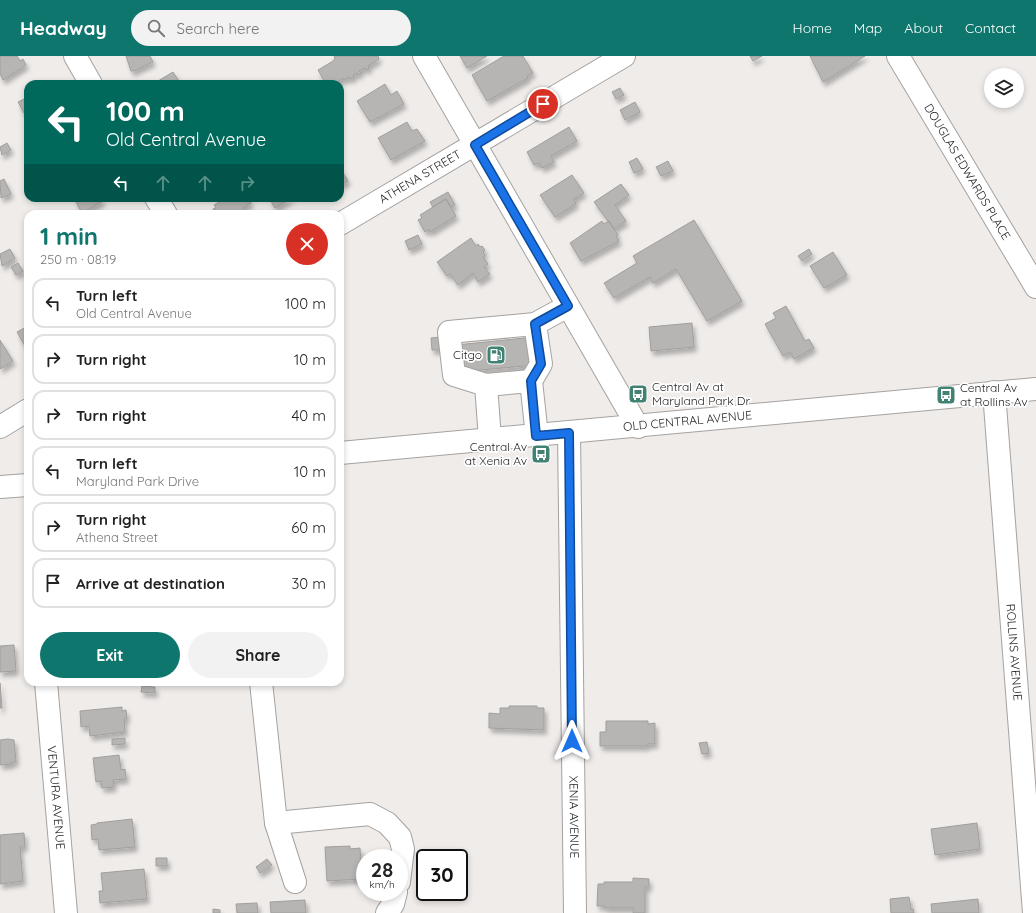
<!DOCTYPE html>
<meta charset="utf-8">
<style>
body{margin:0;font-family:Quicksand,sans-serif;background:#f2f2f2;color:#222;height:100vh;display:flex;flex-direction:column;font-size:15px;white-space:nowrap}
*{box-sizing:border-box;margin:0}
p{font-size:13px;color:#767676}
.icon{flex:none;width:22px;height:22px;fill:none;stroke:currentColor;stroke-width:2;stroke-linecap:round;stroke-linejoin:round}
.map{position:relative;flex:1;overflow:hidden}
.panel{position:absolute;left:24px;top:154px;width:320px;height:476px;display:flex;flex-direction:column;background:#fff;border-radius:12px;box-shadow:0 2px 6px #0003}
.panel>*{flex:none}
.banner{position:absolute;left:24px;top:24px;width:320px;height:122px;border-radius:12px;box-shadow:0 2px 6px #0003;background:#00695c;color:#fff;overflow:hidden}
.fabs{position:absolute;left:984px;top:12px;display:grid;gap:8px}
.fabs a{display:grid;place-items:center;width:40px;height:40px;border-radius:50%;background:#fff;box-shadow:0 2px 6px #0003;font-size:20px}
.speed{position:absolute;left:356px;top:793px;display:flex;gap:8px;font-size:20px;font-weight:700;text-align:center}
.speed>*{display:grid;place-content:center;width:52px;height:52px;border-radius:50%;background:#fff;box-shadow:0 2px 6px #0003;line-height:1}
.speed small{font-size:10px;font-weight:400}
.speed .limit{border:2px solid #111;border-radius:6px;background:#fff;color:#111}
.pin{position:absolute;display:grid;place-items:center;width:34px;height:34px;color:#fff;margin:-17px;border:2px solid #fff;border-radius:50%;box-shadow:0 1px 4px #0007}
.me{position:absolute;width:44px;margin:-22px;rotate:0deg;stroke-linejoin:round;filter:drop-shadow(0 0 3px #0008)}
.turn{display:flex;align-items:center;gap:14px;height:84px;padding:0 16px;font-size:18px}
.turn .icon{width:52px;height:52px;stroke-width:2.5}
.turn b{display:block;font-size:28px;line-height:34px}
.lanes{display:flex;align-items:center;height:38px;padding:0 16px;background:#0003;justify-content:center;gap:20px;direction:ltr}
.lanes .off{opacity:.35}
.round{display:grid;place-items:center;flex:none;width:42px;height:42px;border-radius:21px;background:#f2f2f2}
.head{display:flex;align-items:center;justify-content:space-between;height:68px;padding:0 16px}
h1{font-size:24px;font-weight:800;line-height:30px;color:#0f766e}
.button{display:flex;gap:8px;margin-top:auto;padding:8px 16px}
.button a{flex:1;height:46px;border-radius:24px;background:#0f766e;color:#fff;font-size:16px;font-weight:800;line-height:46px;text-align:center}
.button a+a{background:#f2f2f2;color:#222}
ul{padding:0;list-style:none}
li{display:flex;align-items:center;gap:12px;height:50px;margin:0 8px 6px;padding:0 8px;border:2px solid #e0e0e0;border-radius:12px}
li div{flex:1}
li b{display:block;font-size:15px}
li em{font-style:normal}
header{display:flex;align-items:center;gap:24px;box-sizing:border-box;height:56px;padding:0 20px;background:#0f766e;color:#fff}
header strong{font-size:19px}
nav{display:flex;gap:22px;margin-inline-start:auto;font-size:14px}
.search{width:280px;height:36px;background:#f2f2f2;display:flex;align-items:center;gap:10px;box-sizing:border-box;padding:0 14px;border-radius:22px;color:#767676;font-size:15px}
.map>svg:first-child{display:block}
.building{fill:#b7b5b3;stroke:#a19f9d;filter:url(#shadow)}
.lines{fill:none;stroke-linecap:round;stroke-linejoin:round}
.minor-casing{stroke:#a5a2a0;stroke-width:24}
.major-casing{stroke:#a5a2a0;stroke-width:24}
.minor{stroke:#fff;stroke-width:22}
.major{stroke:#fff;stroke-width:22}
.route-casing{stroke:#114b97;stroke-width:10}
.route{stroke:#1a73e8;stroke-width:7}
.labels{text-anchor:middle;stroke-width:3.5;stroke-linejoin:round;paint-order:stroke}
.street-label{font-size:12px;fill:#262424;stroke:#fff}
.poi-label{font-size:12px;fill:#262424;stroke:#fff;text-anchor:end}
</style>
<header>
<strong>Headway</strong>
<div class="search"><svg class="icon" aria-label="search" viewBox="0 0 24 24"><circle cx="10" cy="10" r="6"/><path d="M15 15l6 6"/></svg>Search here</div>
<nav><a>Home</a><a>Map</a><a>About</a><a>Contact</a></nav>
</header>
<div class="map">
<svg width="1036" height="857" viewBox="0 0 1036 857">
<defs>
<filter id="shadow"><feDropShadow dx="2.5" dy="4.5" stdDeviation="2" flood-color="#0004"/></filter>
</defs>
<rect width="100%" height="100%" fill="#efecea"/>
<!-- building -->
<path class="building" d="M0,0H17L20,5L23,3L26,9L3,24L0,18Z
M126,0H150L153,6L134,15H131Z
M334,0H378L379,3L368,10L369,13L367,14L365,12L359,15L361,17L358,19L357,17L353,19L354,21L351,23L349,21L344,24L343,22L334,28H326L318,14L333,5L335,2Z
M460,0H487L467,12Z
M504,0H523L533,17L527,20L528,22L487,45L472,19Z
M750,0H762L753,5Z
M810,0H865L823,26Z
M173,16L181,28H153Z
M385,28L391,39L397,35L404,48L370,66L357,45Z
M620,32L624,39L616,43L612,36Z
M28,41V64L18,46Z
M635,46L640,56L625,64L620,54Z
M407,66L412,75L417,73L425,85L391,104L378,82Z
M569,71L577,85L551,100L554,106L542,112L539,107L534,109L527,96Z
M7,87L11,94L2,99L0,91Z
M637,102L643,113L634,117L629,106Z
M668,105L673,115L661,120L656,111Z
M340,112L348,125L340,129Z
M572,119L584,137L574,143L576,148L555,161L540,139Z
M4,123L11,138L1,142L0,125Z
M621,128L629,139L615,149L626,165L614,173L594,146Z
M448,136L455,149L451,151L446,143L433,151L430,146Z
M74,142H101L103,145L82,157Z
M227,142H248L251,147L243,152L246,158H220V156L216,158L213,153L216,152L214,149Z
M269,142H292L275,152Z
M446,143L456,160L430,176L429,173L425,176L418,164L422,162L420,159Z
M694,164L742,245L707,265L676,213L653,227L650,221L614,242L604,227L637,207L633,200Z
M602,165L604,168L609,165L618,179L616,180L619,185L581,205L570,187Z
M418,179L422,188L409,194L405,185Z
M471,182L476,190L478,188L480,191L482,190L485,194L483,196L485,199L483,201L488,208L484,211L490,218L478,226L473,217L458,229L450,218L447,220L437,206Z
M10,193L15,202L2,210L0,198Z
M809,193L812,198L802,205L798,200Z
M833,196L847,219L824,232L810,210Z
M18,207L23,215L16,219L11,211Z
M786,250L805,285L809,283L814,292L794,303L790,296L783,300L765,268L776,262L773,257Z
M692,267L694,291L651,295L649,271Z
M28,270V295L17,276Z
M440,281V294H432L431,282Z
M534,281L536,309L458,316L456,289Z
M0,284L13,305L0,313Z
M14,589L16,615L0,616V590Z
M0,627L2,652H0Z
M142,630L155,631V637L141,636Z
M509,650H537V652H544V674L489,672V657L500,658V652H509Z
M122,651V655L126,654L127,663H124L125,676L90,680L89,670L81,671L80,655Z
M606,665H648V668L655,667V688H647V690H600V676H606Z
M125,682V688L112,689V683Z
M8,683L14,684L16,706H11V708L0,709V684Z
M707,686L709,697L702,698L699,687Z
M119,699L121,714L125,713L126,723L113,724L114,731L102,732L101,725L96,726L93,702Z
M132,763L135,791L99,794L98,783L92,784L91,769L97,768V767Z
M977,767L980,793L935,799L931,773Z
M24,777L25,791H20L23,825L0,828V779Z
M350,790V793L360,792L362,823L327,825L325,791Z
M156,802H167V810H156Z
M267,803L272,809L260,817L256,811Z
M144,813L147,843L100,847L99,835H103L101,817Z
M633,822L649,823V831H645V857H633V852H605V850H597L598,828H604V826H633Z
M909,841L911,853H913L914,857H891L890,843Z
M978,843L979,857H932L931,848Z
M305,844L306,857H271L270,846Z
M257,847L258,857H237L236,848Z
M213,853L220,854V857H213Z"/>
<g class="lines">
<defs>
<g id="minor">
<path d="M75,0L91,28"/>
<path d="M424,0L638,371"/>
<path id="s1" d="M898,0L1036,231"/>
<path d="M156,142L166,158"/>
<path id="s2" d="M340,168L624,0"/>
<path d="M531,325L541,308L535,268"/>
<path d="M486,329L531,325L537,380"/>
<path id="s3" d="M994,336L1034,857"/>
<path d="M0,371L28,354"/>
<path id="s4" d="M569,377L575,857"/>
<path d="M490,383L486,329L454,319L449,276L535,268L568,250"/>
<path id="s5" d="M46,626L66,857"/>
<path d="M261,626L276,767L295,826"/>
<path d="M276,767L370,758L387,767L400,781L403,793L399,826"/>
<path d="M387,857L393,848L396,836"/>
</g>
<g id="major">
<path id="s6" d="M340,397L1036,333"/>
<path d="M0,431L28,429"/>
</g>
</defs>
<!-- minor casing -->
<use href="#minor" class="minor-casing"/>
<!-- major casing -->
<use href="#major" class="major-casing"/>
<!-- minor -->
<use href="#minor" class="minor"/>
<!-- major -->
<use href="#major" class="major"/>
</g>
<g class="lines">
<defs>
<path id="route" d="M543,48L475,89L568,250L535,268L541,308L531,325L536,380L569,377L572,685"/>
</defs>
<!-- route casing -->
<use href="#route" class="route-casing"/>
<!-- route -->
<use href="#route" class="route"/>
</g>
<!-- icons -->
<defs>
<symbol id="fuel-square" viewBox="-11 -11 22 22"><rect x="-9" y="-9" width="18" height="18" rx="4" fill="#418272" stroke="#fff"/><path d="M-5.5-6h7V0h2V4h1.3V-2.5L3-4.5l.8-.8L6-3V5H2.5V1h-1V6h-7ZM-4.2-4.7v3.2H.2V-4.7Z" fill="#fff"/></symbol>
<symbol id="bus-square" viewBox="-11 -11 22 22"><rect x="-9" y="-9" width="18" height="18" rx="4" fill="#418272" stroke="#fff"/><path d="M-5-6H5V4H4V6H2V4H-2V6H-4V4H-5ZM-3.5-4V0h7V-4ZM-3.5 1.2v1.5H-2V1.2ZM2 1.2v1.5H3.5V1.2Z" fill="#fff"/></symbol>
</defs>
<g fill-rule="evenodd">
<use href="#fuel-square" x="485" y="288" width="22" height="22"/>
<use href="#bus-square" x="627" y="327" width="22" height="22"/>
<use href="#bus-square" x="935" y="328" width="22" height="22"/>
<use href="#bus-square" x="530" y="387" width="22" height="22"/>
</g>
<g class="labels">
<!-- street labels -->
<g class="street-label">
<text dy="4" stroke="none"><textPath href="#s1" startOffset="135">DOUGLAS EDWARDS PLACE</textPath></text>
<text dy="4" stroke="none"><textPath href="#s2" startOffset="93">ATHENA STREET</textPath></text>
<text dy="4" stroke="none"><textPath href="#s6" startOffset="349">OLD CENTRAL AVENUE</textPath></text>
<text dy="4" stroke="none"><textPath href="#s3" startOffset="261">ROLLINS AVENUE</textPath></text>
<text dy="4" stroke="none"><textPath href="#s5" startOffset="116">VENTURA AVENUE</textPath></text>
<text dy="4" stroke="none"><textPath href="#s4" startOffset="384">XENIA AVENUE</textPath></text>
</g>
<!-- poi labels -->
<g class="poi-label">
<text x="482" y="303">Citgo</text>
<text x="652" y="335" text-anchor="start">Central Av at<tspan x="652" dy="14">Maryland Park Dr</tspan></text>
<text x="960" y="336" text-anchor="start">Central Av<tspan x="960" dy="14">at Rollins Av</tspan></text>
<text x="527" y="395">Central Av<tspan x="527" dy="14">at Xenia Av</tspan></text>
</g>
</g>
</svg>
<div class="fabs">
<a><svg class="icon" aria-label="layers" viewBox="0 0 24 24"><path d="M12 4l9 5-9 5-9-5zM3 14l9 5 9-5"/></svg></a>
</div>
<div class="speed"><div>28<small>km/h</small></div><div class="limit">30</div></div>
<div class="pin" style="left:543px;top:48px;background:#d93025"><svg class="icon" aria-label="arrive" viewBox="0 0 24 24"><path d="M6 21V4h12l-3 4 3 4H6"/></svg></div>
<svg class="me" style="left:572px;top:685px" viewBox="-20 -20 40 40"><path d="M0-17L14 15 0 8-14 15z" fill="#1a73e8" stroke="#fff" stroke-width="4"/></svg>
<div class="banner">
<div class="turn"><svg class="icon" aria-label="left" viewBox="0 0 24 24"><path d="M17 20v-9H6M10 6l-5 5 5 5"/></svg><div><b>100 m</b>Old Central Avenue</div></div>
<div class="lanes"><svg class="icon" aria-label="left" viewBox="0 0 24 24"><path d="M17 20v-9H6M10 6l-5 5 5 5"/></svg><svg class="icon off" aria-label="ahead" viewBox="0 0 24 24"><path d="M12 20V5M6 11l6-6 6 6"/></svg><svg class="icon off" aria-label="ahead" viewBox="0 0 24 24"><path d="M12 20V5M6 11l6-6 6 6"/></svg><svg class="icon off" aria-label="right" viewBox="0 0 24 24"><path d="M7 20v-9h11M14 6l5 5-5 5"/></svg></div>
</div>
<section class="panel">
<div class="head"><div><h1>1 min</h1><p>250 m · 08:19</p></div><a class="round" style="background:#d93025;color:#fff"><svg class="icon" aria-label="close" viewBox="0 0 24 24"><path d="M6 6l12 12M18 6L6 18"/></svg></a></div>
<ul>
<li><svg class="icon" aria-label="left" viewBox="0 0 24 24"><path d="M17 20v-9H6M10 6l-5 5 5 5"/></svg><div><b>Turn left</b><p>Old Central Avenue</p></div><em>100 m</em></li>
<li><svg class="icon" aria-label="right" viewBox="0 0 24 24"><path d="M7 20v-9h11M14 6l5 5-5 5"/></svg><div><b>Turn right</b></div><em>10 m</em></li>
<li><svg class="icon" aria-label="right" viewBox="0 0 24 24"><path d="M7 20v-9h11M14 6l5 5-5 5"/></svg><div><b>Turn right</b></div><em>40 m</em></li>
<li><svg class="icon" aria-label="left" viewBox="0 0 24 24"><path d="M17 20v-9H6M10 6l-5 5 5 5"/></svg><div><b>Turn left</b><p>Maryland Park Drive</p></div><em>10 m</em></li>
<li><svg class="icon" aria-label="right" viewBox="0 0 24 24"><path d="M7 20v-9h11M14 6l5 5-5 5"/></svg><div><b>Turn right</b><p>Athena Street</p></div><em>60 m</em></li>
<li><svg class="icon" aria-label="arrive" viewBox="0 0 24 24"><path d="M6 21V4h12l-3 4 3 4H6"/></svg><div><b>Arrive at destination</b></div><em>30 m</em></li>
</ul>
<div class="button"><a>Exit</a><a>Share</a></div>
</section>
</div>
